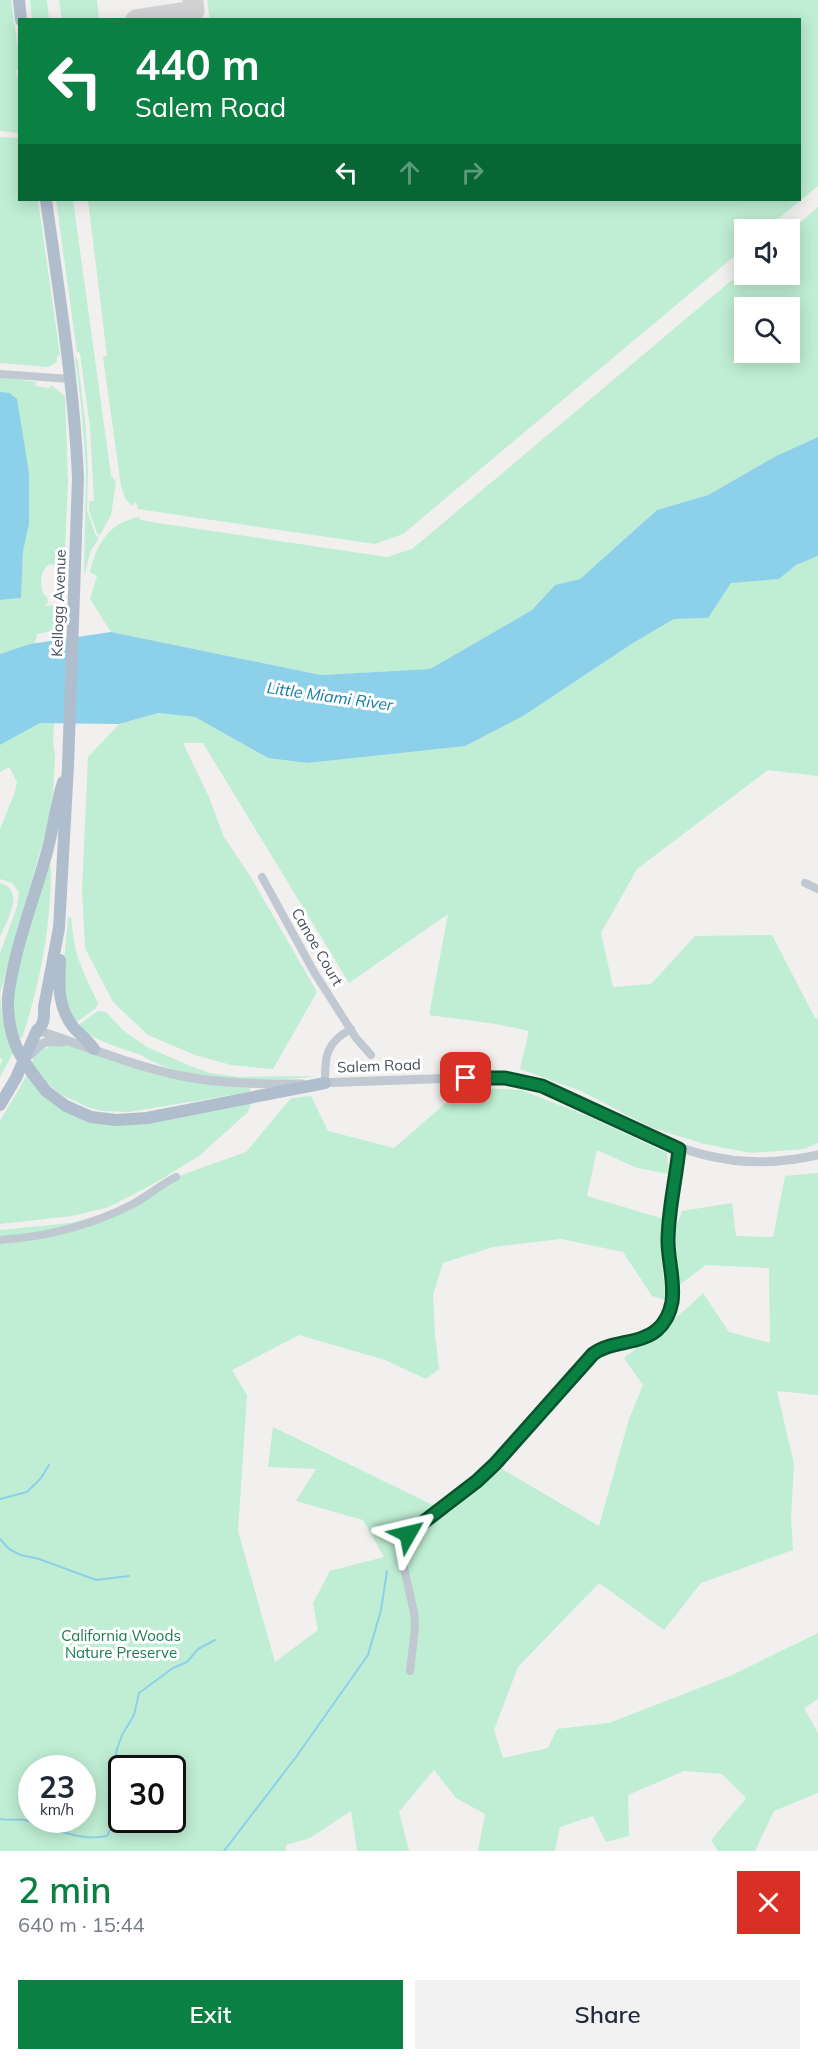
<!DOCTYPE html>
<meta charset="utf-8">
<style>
body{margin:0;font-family:Mulish,sans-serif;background:#f2f2f3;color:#1f2937;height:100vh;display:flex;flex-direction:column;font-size:22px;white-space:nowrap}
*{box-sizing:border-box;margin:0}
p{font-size:20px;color:#747a83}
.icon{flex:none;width:33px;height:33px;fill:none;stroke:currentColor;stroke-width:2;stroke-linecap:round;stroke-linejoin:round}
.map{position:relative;height:1851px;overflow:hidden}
.panel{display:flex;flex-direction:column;background:#fff;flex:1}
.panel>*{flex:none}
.banner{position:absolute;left:18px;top:18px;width:783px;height:183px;border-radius:0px;box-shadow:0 3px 15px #0003;background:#0b8043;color:#fff;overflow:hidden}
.tools{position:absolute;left:734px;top:219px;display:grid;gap:12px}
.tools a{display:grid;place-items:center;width:66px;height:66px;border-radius:0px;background:#fff;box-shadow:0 3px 15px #0003;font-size:30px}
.speed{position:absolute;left:18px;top:1755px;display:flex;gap:12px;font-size:30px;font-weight:700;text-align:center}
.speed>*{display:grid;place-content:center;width:78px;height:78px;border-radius:50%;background:#fff;box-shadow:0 3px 15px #0003;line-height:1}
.speed small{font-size:15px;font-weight:400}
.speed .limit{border:3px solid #111;border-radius:9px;background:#fff;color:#111}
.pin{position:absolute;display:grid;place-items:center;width:51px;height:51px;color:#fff;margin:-26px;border-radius:12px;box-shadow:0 3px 9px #0006}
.me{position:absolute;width:66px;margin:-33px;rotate:53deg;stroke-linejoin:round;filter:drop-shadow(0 0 4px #0008)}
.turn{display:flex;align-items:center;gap:21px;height:126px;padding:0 18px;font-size:27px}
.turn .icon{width:78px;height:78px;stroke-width:2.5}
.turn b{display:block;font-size:42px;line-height:51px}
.lanes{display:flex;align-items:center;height:57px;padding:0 18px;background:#0003;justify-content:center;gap:30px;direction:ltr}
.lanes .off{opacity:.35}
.round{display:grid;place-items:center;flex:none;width:63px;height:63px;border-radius:0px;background:#f2f2f3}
.head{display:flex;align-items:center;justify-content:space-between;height:102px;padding:0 18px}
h1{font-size:36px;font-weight:600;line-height:45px;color:#0b8043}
.cta{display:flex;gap:12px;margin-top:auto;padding:12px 18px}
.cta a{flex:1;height:69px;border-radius:0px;background:#0b8043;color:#fff;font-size:24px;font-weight:600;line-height:69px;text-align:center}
.cta a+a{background:#f2f2f3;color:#1f2937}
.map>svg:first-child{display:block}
.green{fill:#bfeed4;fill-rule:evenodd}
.water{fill:#8dd0e9}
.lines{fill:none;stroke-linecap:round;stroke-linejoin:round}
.stream{stroke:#8dd0e9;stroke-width:2}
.taxiway{stroke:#d2d2d4;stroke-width:21}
.minor{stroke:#c0c8d1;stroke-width:8}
.tertiary{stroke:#c0c8d1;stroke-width:9}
.primary{stroke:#b0bdcd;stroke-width:12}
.primary-bridge{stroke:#b0bdcd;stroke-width:12}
.route-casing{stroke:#07532c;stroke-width:15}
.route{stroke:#0b8043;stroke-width:10}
.labels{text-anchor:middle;stroke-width:6;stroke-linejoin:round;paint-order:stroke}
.street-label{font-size:15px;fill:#48515c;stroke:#fff}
.park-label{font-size:15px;fill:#1a7c51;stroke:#fff}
.water-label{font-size:16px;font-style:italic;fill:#107da6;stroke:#fff}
</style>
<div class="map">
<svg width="818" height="1851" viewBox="0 0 818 1851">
<rect width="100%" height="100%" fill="#f2efef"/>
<!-- green -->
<path class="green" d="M0,0H11L20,64L19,69L16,70L18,83H19V133L0,131Z
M30,0H47L49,19H32Z
M59,0H97L99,19H62Z
M207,0H818V186L766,229L744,230V248L403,534L375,544L138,509L136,502L132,506L125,498L121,486L103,357L107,356L88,200H800V20H210Z
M0,137L19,138L20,200H38L60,355L57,356V362L48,367L0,363Z
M56,200H73L111,475L116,482L111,515L100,535L97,533L89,510V501H94L90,428L80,353L77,352Z
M818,207V437L776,456L708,495L657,510L580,579L555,585L532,610L430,669L321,675L111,632L90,599L97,576L90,572C97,544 108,523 139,517L141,520L158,523L387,557L412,549L744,270V274H789V232ZM744,308H789V352H744Z
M75,357H76L78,362L86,429L88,471L87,510L95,534L99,538L91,550L84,576L86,467L81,404Z
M0,377L36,382L35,386L49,388L51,385L65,396L68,481L64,576L59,566L49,564C39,573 41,581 43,594L47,597L48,602L45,606L54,605L53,631L37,634L35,643L0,654V600L21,598L23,552L29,524V473L14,395L0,392Z
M818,556V776L768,770L637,869L601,933L613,987L651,984L695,936L772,935L815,1018L818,1019V1143L804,1149L751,1153L704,1144L650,1127L581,1091L520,1069L529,1031L496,1024L429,1015L448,914L349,983L203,743H183L208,795L224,837L249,874L317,992L273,1069L231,1065L195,1055L148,1035L113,1002L85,948L82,890L88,757L119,724L158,713L195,717L268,758L307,763L375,755L633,643L674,619L708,618L731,582L779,579L796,565Z
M40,723H54L53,743L55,756L53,792L48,823L0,994L3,1021L13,1053L0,1077V1065L3,1059L0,1058V953L17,907L19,892L12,883L0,879V829L15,792L17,782L9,767L0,772V745Z
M47,866H51C51,926 41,981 22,1038L17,1037L14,1022L13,982Z
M0,883C26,890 7,920 0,937Z
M71,917C74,956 82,969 98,1003L96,1008L74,1024L62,984L68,918Z
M98,1011L106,1012L124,1031L147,1047L195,1068L210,1073L239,1077L315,1076C278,1083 195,1079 160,1065C151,1061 144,1056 135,1053C114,1046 94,1040 77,1026Z
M63,1043L163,1076L220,1086L250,1088V1092L129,1112L102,1111L88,1107L62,1095L46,1082L31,1064L36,1053L44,1047L48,1049V1045Z
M27,1075L98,1121L253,1100L247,1113L199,1156L157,1182L109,1207L72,1216L0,1224V1121Z
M464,1087L521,1090L590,1117L667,1153L669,1174L637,1168L597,1150L587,1196L664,1219L661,1254L666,1300L652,1296L623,1252L561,1239L493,1247L443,1263L433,1295L435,1335L439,1369L426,1379L385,1360L299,1335L232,1370L247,1395L238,1531L275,1662L318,1630L313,1603L330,1571L384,1557L363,1520L296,1501L316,1469L268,1467L273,1427L449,1513L502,1469L599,1526L629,1419L643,1385L624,1358L686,1309L703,1293L729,1332L770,1343L769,1268L706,1265L678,1286L675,1230L682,1211L732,1203L736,1236L773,1237L785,1176L818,1173V1395L777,1391L794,1464L791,1518L793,1550L701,1583L664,1630L599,1583L518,1667L494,1730L503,1758L548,1748L557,1729L609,1723L730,1676L818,1633V1699L804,1708L818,1733V1793L774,1811L755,1851H718L711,1840L746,1798L722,1774L684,1771L628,1795L629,1836L606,1842L593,1816L560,1827L555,1851H478L485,1814L456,1798L434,1770L399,1812L409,1851H357L351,1811L310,1838L286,1845V1851H0V1230L70,1223L105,1214L176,1177L246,1152L291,1098L311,1096L328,1131L394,1148ZM32,1768H82V1820H32ZM122,1768H172V1820H122Z"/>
<!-- water -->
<path class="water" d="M0,392L10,393L17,399L29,473V524L23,552L21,598L0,600Z
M818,437V556L796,565L779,579L731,583L708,618L674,619L633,643L523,716L465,746L307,763L268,758L195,717L158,713L119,724L40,723L0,745V654L30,644L111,632L321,675L430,669L532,610L555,585L580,579L657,510L708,495L776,456Z"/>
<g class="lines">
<!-- stream -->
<path class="stream" d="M0,1499L27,1492L41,1478L49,1465
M0,1539L9,1549L21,1555L39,1559L96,1580L129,1576
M122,1798L115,1761L117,1749L122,1735L134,1715L139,1693L173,1668L187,1662L198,1649L215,1640
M0,1819C9,1821 19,1818 28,1821C54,1828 80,1842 107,1836L115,1820L117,1806L122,1800
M224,1851L296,1757L368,1655L381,1610L387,1571"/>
<!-- taxiway -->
<path class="taxiway" d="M136,20L194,11L193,0"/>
<!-- minor -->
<path class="minor" d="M0,374L70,379
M262,877L314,972L356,1038L371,1055
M805,883L818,889
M325,1083C325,1057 325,1043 351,1029
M0,1240C45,1237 92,1225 133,1204C148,1196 161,1184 176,1177
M410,1671L415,1628L414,1612L401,1555L400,1548L405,1537L477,1481L495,1464L593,1354C612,1340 639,1346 657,1330C666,1322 670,1313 672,1302C675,1281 668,1261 668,1241C668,1211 676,1179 679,1149"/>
<!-- tertiary -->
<path class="tertiary" d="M37,1030C85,1046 133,1066 182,1076C222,1084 261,1084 302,1084
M26,1057C35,1054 38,1043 47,1042C52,1041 58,1042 63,1042
M318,1083L486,1077L521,1081L558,1092C650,1133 711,1180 818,1155"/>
<!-- primary -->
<path class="primary" d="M19,0L21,20
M60,960C59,985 57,1007 74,1028C81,1035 88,1041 94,1049
M8,998C14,950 32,905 45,859C53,833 55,807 63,782
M46,1091L66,1106L91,1117L116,1120L147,1118L325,1083
M0,1105L16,1078L37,1030C45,1025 44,1015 44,1007L59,928L68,766L78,478C74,385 59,292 46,200"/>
<!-- primary-bridge -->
<path class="primary-bridge" d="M8,998C7,1040 21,1060 46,1091"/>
</g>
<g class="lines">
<defs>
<path id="route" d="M408,1534L477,1481L495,1464L593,1354C612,1340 639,1345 657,1330C666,1322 670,1313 672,1302C675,1281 668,1261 668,1241C668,1211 676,1179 679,1149L542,1086L505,1078H466"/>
</defs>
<!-- route casing -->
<use href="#route" class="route-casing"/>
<!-- route -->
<use href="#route" class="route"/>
</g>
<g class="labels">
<!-- street labels -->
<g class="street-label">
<text transform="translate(59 603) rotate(-88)" y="5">Kellogg Avenue</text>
<text transform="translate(317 947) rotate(60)" y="5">Canoe Court</text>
<text transform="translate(379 1066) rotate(-2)" y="5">Salem Road</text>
</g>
<!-- park labels -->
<g class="park-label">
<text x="121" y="1641">California Woods<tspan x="121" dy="17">Nature Preserve</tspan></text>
</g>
<!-- water labels -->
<g class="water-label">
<text transform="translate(330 696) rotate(8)" y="6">Little Miami River</text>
</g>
</g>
</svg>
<div class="tools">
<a><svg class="icon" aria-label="sound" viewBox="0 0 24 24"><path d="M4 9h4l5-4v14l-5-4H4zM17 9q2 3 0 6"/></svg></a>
<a><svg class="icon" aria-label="search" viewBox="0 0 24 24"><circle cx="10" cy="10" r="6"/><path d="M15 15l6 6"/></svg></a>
</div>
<div class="speed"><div>23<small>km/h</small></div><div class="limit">30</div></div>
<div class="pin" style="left:466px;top:1078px;background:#d93025"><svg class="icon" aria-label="arrive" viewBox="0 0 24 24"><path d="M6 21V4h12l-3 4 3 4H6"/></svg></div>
<svg class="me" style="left:408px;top:1534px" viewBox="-20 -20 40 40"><path d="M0-17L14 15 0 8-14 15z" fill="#0b8043" stroke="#fff" stroke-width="4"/></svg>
<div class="banner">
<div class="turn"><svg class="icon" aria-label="left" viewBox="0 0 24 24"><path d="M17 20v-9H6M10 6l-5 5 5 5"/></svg><div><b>440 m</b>Salem Road</div></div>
<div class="lanes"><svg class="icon" aria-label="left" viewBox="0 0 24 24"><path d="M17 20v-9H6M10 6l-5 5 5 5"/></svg><svg class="icon off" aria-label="ahead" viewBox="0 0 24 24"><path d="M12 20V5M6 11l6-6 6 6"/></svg><svg class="icon off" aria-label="right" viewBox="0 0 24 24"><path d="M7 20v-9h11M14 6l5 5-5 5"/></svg></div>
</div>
</div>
<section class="panel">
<div class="head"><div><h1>2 min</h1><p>640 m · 15:44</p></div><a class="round" style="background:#d93025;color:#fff"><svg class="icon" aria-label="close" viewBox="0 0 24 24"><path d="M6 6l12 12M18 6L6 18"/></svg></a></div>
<div class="cta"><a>Exit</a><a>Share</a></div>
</section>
